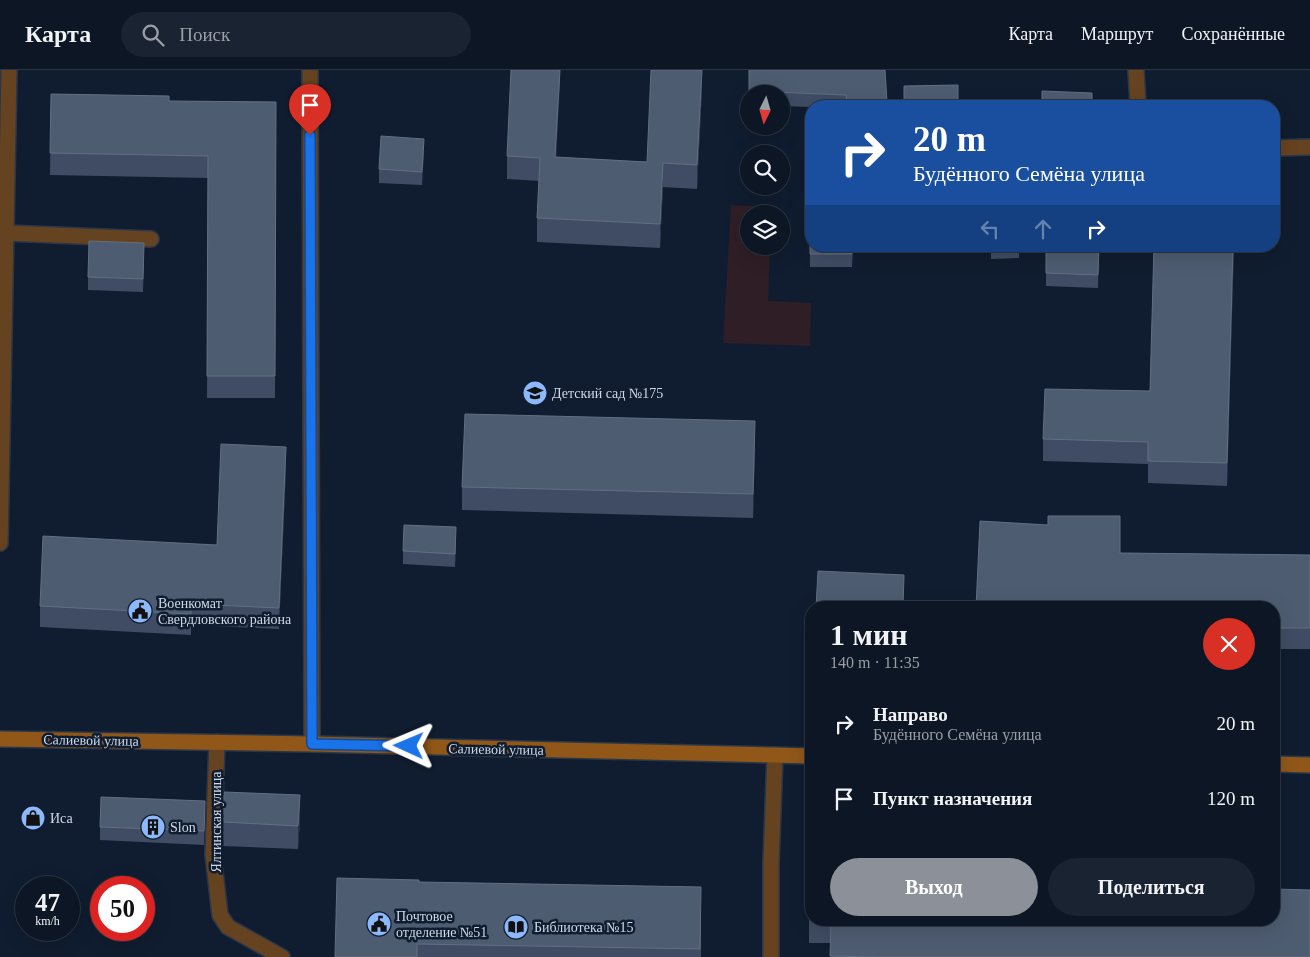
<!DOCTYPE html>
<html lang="ru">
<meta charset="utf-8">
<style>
body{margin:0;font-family:Georgia,serif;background:#1a2331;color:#f1f3f6;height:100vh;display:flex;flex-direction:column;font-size:19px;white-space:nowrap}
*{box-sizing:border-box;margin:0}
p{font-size:16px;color:#9a9fa6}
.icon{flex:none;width:28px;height:28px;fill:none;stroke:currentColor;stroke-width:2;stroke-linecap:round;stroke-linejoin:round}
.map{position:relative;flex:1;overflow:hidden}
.panel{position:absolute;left:805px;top:531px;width:475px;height:325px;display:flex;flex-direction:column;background:#0c1624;border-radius:20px;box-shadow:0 5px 20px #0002,0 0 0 1px #2c3541}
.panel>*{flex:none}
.top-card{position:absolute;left:805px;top:30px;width:475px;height:152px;border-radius:20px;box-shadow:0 5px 20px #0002,0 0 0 1px #2c3541;background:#1a4fa0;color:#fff;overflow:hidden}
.needle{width:32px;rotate:185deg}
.tools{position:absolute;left:740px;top:15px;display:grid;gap:10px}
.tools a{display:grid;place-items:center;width:50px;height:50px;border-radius:50%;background:#0c1624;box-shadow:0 5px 20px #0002,0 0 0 1px #2c3541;font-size:25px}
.speed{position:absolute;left:15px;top:806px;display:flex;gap:10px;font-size:25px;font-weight:700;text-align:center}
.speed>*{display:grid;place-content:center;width:65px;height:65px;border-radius:50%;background:#0c1624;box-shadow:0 5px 20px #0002,0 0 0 1px #2c3541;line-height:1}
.speed small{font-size:12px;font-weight:400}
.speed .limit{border:8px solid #d22;background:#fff;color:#111}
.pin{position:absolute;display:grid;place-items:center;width:42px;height:42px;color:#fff;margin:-51px -21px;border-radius:50% 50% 50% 0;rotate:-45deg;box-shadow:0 0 5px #0007}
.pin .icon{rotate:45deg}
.me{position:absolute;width:55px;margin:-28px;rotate:271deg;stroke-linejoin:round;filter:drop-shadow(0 0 4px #0008)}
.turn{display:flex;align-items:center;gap:18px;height:105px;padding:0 25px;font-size:22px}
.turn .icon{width:65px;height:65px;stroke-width:2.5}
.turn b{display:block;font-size:35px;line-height:42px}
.lanes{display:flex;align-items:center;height:48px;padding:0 25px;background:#0003;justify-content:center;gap:25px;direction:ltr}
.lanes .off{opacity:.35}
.round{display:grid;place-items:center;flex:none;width:52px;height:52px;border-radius:26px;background:#1a2331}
.headline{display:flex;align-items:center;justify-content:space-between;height:85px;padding:0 25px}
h1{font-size:30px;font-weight:600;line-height:38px}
.cta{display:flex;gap:10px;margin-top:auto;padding:10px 25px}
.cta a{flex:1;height:58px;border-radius:30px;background:#8c9099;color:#fff;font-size:20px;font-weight:600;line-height:58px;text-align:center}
.cta a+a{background:#1a2331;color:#f1f3f6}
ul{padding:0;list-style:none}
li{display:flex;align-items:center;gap:15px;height:75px;padding:0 25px}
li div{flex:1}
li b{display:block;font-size:19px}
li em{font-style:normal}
header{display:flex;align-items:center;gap:30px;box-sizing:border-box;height:70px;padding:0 25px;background:#0c1624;border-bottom:1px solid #2c3541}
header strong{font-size:24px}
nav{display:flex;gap:28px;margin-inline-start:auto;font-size:18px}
.search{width:350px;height:45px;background:#1a2331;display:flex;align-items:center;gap:12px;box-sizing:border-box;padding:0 18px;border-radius:28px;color:#9a9fa6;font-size:19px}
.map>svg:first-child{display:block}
.education{fill:#2f1e25}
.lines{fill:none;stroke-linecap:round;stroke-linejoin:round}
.lane-casing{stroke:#2b3749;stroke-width:18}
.street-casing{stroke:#2b3749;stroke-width:18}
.secondary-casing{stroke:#2b3749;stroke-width:18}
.lane{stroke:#664320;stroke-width:15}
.street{stroke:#664320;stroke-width:15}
.secondary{stroke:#905718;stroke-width:15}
.wall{fill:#3f4c63}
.shaded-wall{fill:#263349}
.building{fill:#4e5c71;stroke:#626f83}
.route-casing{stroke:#114b97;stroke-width:12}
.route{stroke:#1a73e8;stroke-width:9}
.labels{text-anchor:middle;stroke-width:5;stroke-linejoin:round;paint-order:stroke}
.poi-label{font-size:14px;fill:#cfd8e6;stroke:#101d30;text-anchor:start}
.street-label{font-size:14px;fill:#cfd8e6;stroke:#101d30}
</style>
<header>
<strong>Карта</strong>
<div class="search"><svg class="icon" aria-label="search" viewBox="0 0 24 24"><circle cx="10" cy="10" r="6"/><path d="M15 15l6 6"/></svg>Поиск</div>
<nav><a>Карта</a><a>Маршрут</a><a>Сохранённые</a></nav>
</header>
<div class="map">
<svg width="1310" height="887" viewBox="0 0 1310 887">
<rect width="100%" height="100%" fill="#101d30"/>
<!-- education -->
<path class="education" d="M731,135L771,137V144H749V176H770L768,231L811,233L810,276L723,273Z"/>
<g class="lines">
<defs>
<path id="lane" d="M1274,78L1310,77
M6,163L151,169
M217,672L213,785L220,845L228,857L282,887
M771,887V793L775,685"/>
<path id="street" d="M310,0L312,674
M1136,0L1138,36
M0,473L9,0"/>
<path id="secondary" d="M0,669L312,674L811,686
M1274,694L1310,695"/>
</defs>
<!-- lane casing -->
<use href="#lane" class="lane-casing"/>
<!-- street casing -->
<use href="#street" class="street-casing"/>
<!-- secondary casing -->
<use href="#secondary" class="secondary-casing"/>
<!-- lane -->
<use href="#lane" class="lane"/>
<!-- street -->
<use href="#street" class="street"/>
<!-- secondary -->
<use href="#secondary" class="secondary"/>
</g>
<!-- wall -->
<path class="wall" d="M560,0L556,87L647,92L702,19L697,119L663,117L660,178L537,172V148L539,111L507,109V86Z
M885,0L887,36H811V37L781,36V24H749V35V21Z
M51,24L169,31L276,32L275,328H207L208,108L50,105Z
M424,82L422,115L379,113V99Z
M810,132L853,176L852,197H810Z
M930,176H1019V188L991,189V182L930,181Z
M1046,176H1099L1098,218L1046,216Z
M1154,176H1234L1227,416L1148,413V394L1043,391V369L1150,321Z
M144,186L143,222L88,220V207Z
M755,375L753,448L462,440V417Z
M286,398L279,559L191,555V565L40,557V536L217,475Z
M456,471L455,497L403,494V481Z
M1120,483L1310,485V579H1274V538Z
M205,744L204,775L100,770V757Z
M300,749L298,779L223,776V752Z
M419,812L701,840V887H335Z
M811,821V850H1274L1310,887H830L831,873H809V849Z"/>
<!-- shaded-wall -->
<path class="shaded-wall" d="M560,0V13L555,111V87Z
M702,0V19L697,119V95Z
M424,69V82L422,115V102Z
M663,93V117L660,178V154Z
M1233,176H1234L1227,416V393Z
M755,351V375L753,448V424Z
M286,377V398L279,559V538Z
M456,457V471L455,497V484Z
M300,725V749L298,779V756Z"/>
<!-- building -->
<path class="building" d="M511,0H560L555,87L647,92L651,0H702L697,95L663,93L660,154L537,148L540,88L507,86Z
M749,0H885L887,32L847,34L846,25L749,21Z
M958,15V36H904V16Z
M1042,21L1092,23V36H1042Z
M51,24L169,26V31L276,32L275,306H207L208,86L50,83Z
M381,66L424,69L422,102L379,99Z
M810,132H811V176H852V184H810Z
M89,171L144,173L143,209L88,207Z
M1046,176H1099L1098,205L1046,203Z
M1154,176H1233L1227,393L1148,391V372L1043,369L1045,319L1150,321Z
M465,344L755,351L753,424L462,417Z
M221,374L286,377L279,538L191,534V544L40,536L43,466L217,475Z
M1048,446H1120V483L1310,485V558H1274V538H976L980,451L1048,455Z
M404,455L456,457L455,484L403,481Z
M818,501L904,505L903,538H816Z
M224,722L300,725L298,756L223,752Z
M101,727L205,731L204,761L100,757Z
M337,808L419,810V812L701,817L700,879L417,874V887H335Z
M1274,819L1310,820V887H876L830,886L831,850H830H1274Z
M810,821H811V849H809Z"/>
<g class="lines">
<defs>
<path id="route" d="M310,65L312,674L409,676"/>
</defs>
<!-- route casing -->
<use href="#route" class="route-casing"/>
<!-- route -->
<use href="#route" class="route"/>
</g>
<!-- icons -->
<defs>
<symbol id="school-disc" viewBox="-11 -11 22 22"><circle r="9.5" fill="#8db9fc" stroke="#101d30"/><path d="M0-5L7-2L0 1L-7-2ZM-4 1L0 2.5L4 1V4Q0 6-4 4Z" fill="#111"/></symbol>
<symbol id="civic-disc" viewBox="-11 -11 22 22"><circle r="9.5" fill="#8db9fc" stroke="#101d30"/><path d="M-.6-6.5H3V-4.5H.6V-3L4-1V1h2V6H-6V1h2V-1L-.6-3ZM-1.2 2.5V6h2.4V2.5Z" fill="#111"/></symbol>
<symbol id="shop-disc" viewBox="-11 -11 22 22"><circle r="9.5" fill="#8db9fc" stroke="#101d30"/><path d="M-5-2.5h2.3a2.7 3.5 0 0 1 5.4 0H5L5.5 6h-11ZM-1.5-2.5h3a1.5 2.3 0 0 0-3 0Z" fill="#111"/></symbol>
<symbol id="building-disc" viewBox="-11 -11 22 22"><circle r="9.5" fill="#8db9fc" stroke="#101d30"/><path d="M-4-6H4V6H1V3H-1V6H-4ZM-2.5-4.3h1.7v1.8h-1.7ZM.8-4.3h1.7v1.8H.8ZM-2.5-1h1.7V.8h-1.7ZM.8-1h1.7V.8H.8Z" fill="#111"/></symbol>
<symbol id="library-disc" viewBox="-11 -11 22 22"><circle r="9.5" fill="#8db9fc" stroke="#101d30"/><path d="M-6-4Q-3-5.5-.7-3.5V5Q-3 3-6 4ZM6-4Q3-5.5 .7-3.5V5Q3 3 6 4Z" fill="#111"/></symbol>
</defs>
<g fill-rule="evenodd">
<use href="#school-disc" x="521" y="309" width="28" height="28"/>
<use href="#civic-disc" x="126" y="527" width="28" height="28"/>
<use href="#shop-disc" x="19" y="734" width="28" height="28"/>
<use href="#building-disc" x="139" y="743" width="28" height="28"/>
<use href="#civic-disc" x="365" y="840" width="28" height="28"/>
<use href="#library-disc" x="502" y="843" width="28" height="28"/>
</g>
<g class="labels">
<!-- poi labels -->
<g class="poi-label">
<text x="552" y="328">Детский сад №175</text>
<text x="158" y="538">Военкомат<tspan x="158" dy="16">Свердловского района</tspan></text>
<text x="50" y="753">Иса</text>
<text x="170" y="762">Slon</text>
<text x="396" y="851">Почтовое<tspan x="396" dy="16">отделение №51</tspan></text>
<text x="534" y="862">Библиотека №15</text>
</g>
<!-- street labels -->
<g class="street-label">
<text transform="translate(91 670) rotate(1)" y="5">Салиевой улица</text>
<text transform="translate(496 679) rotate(1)" y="5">Салиевой улица</text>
<text transform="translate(216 752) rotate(-90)" y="5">Ялтинская улица</text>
</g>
</g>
</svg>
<div class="tools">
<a><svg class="needle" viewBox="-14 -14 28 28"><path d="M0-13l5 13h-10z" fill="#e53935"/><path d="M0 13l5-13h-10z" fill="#9a9fa6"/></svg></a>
<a><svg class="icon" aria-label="search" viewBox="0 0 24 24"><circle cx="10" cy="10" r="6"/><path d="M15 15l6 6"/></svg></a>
<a><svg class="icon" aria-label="layers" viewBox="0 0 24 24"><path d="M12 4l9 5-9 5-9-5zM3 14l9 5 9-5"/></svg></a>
</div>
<div class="speed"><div>47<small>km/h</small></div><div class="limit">50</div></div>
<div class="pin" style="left:310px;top:65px;background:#d93025"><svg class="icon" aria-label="arrive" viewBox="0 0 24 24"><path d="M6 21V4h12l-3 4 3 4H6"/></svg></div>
<svg class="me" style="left:409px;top:676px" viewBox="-20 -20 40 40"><path d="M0-17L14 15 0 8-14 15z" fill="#1a73e8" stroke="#fff" stroke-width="4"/></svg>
<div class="top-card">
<div class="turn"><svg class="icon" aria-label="right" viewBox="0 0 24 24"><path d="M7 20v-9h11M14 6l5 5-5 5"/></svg><div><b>20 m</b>Будённого Семёна улица</div></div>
<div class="lanes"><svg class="icon off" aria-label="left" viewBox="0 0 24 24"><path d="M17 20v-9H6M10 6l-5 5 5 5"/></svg><svg class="icon off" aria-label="ahead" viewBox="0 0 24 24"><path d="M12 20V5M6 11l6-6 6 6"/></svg><svg class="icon" aria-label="right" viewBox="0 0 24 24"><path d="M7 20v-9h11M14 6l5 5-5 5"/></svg></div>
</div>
<section class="panel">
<div class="headline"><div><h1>1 мин</h1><p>140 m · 11:35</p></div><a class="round" style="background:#d93025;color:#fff"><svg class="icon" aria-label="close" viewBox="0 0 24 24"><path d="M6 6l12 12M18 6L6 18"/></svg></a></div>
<ul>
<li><svg class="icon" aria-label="right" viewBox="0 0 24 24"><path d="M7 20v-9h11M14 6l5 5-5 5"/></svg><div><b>Направо</b><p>Будённого Семёна улица</p></div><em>20 m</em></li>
<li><svg class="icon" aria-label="arrive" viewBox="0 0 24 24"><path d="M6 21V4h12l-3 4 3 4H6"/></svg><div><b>Пункт назначения</b></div><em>120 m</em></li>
</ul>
<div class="cta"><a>Выход</a><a>Поделиться</a></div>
</section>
</div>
